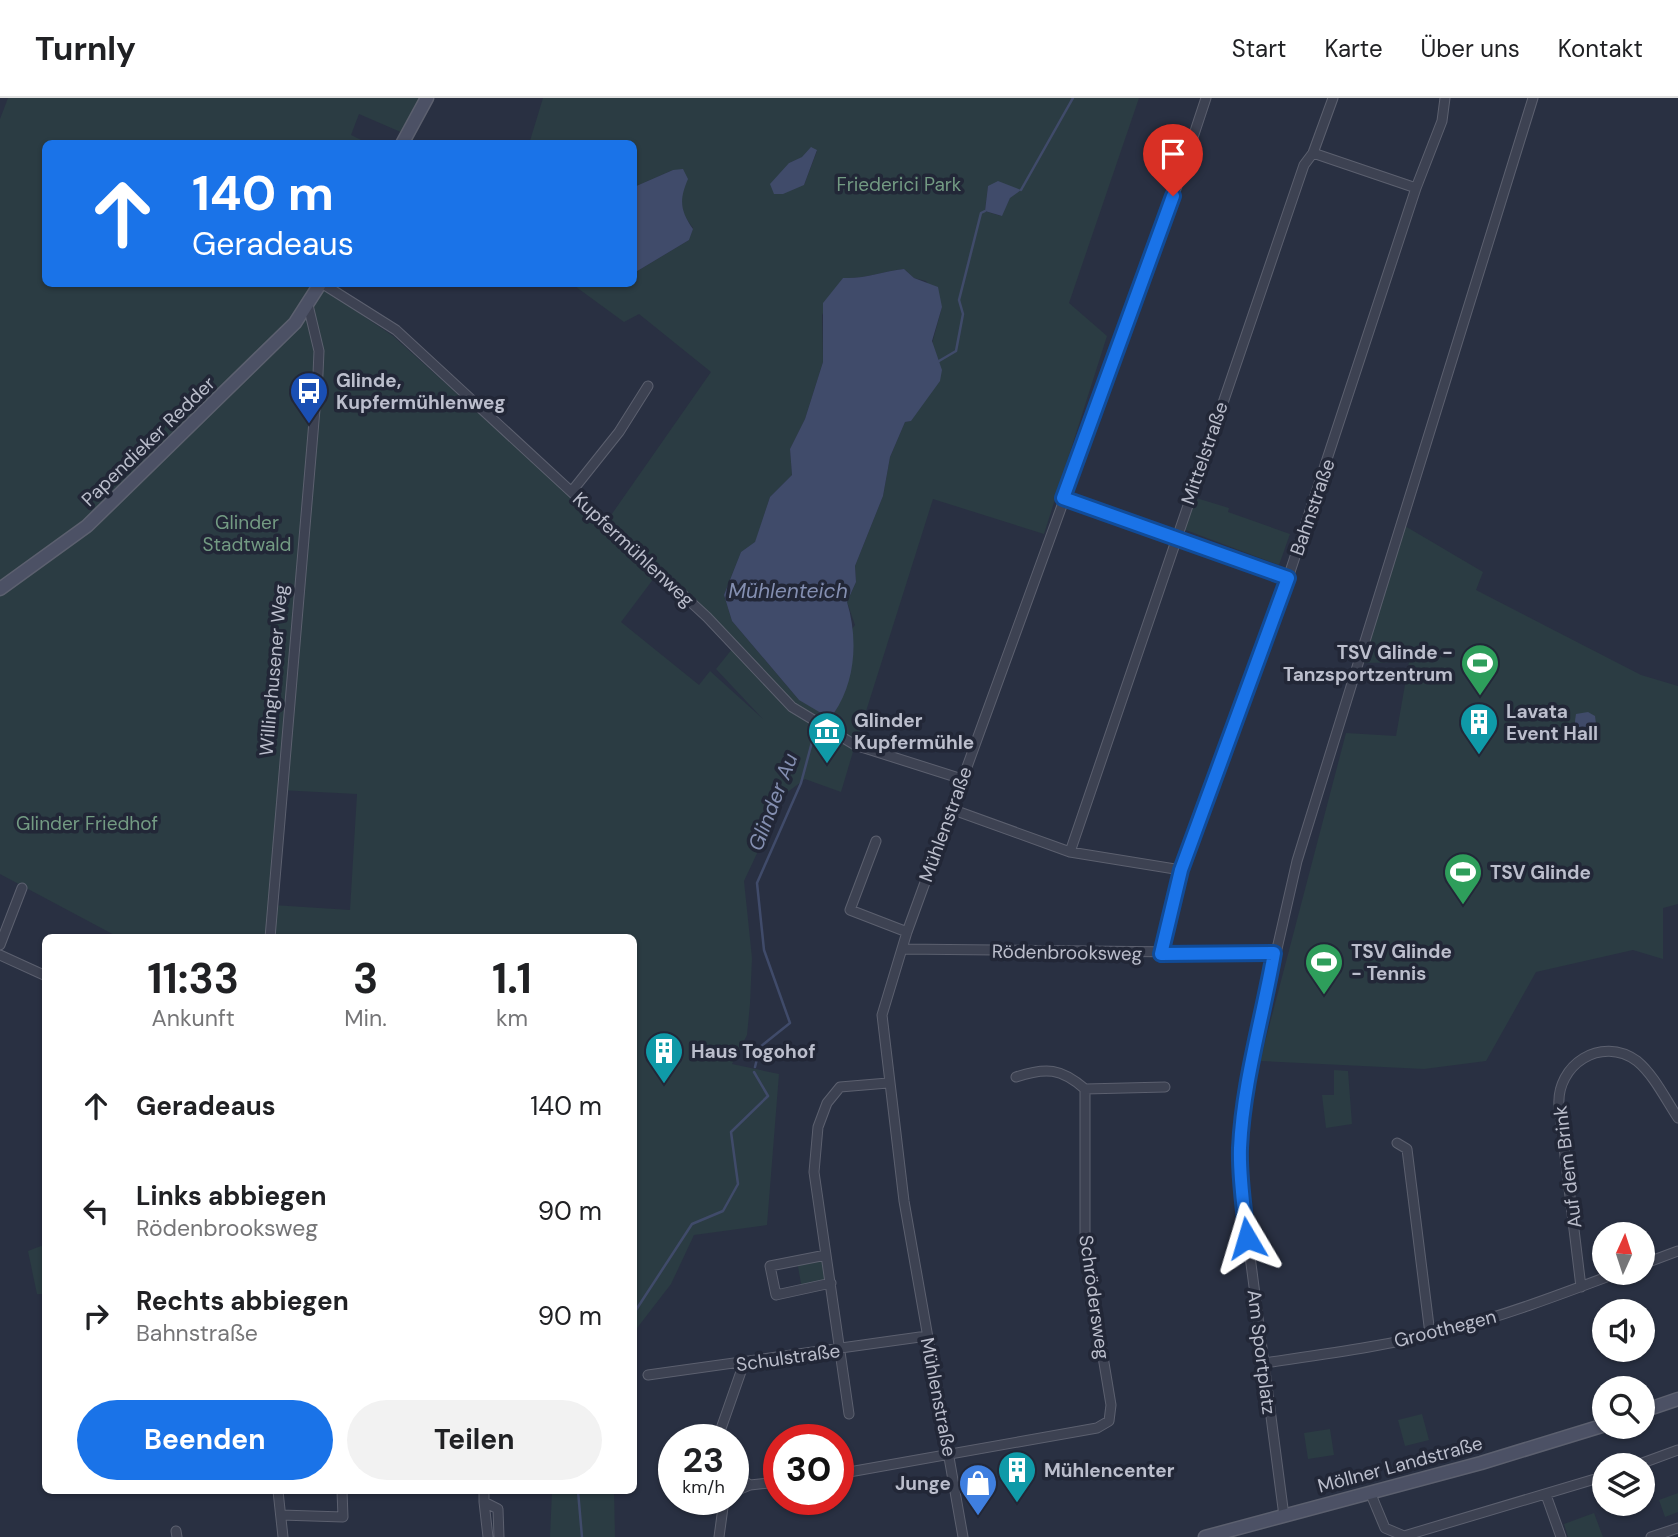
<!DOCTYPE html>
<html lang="de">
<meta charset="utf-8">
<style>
body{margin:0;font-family:"DM Sans",sans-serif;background:#f2f2f2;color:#202124;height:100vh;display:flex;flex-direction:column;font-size:26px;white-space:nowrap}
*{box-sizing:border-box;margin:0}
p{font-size:23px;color:#757577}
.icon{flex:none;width:38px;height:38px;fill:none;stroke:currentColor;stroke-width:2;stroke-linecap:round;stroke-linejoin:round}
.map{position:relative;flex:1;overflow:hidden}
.sheet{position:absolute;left:42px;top:836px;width:595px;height:560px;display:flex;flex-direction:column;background:#fff;border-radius:10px;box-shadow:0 2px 5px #0004}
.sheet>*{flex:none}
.hud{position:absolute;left:42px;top:42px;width:595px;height:147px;border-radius:10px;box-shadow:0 2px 5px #0004;background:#1a73e8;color:#fff;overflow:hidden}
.needle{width:46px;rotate:3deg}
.tools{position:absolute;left:1592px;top:1124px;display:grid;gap:14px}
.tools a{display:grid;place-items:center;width:63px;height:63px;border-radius:50%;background:#fff;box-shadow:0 2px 5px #0004;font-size:35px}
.speed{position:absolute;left:658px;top:1326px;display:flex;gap:14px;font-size:35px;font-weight:700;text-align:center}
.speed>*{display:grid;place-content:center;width:91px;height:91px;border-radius:50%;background:#fff;box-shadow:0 2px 5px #0004;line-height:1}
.speed small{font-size:18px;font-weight:400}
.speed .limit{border:10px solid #d22;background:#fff;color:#111}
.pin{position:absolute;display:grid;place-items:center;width:60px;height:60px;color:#fff;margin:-72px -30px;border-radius:50% 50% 50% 0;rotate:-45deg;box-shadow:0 0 7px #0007}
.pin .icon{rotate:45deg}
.me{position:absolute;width:77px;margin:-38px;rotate:353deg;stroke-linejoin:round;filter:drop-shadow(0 0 5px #0008)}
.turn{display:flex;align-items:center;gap:24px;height:147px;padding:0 35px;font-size:32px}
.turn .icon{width:91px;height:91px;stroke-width:2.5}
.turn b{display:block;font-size:49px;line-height:60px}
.eta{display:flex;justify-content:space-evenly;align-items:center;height:119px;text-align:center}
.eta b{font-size:42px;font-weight:700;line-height:49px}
.cta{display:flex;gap:14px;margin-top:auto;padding:14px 35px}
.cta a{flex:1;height:80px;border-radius:42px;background:#1a73e8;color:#fff;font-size:28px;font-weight:700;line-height:80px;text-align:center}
.cta a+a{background:#f2f2f2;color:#202124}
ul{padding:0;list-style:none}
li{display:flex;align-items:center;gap:21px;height:105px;padding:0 35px}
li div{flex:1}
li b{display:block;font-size:26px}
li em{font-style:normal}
header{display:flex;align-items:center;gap:42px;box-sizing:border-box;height:98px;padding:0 35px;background:#fff;border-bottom:2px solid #e0e0e0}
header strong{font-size:33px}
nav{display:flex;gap:38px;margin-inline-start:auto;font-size:24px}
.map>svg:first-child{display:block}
.green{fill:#2b3c43;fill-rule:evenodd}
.water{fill:#404b6a}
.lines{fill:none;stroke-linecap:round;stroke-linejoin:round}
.stream{stroke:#404b6a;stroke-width:2.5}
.street-casing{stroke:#5c606f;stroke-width:11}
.secondary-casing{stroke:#5c606f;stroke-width:15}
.street{stroke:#3d4252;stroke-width:9}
.secondary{stroke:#4c5165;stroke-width:12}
.route-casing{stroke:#114b97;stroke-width:18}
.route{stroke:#1a73e8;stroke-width:12}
.labels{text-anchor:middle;stroke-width:7;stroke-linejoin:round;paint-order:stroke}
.park-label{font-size:19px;fill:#739b83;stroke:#222737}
.poi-label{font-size:19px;font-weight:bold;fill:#bbbecc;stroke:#222737;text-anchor:start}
.street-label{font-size:19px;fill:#bbbecc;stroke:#222737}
.water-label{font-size:21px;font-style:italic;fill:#848fb1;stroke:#222737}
</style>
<header>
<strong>Turnly</strong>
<nav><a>Start</a><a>Karte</a><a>Über uns</a><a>Kontakt</a></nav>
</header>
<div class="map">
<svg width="1678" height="1439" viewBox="0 0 1678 1439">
<rect width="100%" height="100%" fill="#293042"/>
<!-- green -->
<path class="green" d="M8,0H423L403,35L359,16L351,37L367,45L46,46V186H316L393,238L657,476L621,524L699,587L710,573L763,621L716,571L732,551L792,609L855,647L841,694L805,681L785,696L744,783L752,860L750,906L747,937L732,966L779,976L767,1127L694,1137L671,1186L634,1234V840H270L273,807L350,812L357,696L279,692L269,840H120L0,776V21Z
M543,0H1139L1069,205L1107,238L1044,436L933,401L856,645L793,607L607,423L711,274L639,216L624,224L572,186H634V175L689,142L693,130L683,116L673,72L634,89V46H529ZM817,53L804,87L789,65ZM988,88L1010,100L1001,118L985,113ZM904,171L914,180L926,183L942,209L911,323L905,324L890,359L883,398L855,468L856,484L847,504L855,527L799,602L732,523L724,497L741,454L755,445L770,399L792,377L790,351L805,321L823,264L822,217L843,180C866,181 883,173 904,171Z
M1193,399L1229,410L1228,414L1290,436L1279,467L1183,431Z
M1405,428L1483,474L1476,492L1641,577L1678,588V806L1663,810V861L1633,852L1536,874L1486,963L1424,971L1260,963L1346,635L1396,638L1409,564L1363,565Z
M1334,972L1348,973L1352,1026L1326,1030L1322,997H1334Z
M41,1148L45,1149V1196H37L28,1153Z
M826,1157L831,1185L802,1191L797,1163Z
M1422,1316L1429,1342L1405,1348L1398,1322Z
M1330,1331L1334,1357L1308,1361L1304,1335Z
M552,1393H614L615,1439H550Z
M1678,1395V1414L1665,1419L1659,1402Z
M1594,1415L1603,1439H1568L1564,1426Z"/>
<!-- water -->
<path class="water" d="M811,49L817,52L804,87L783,96H774L770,86L789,65L802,59Z
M683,71L688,81C679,102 680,112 693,131L689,142L634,175V89L673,72Z
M998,83L1021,92L1010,100L1002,118L985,113L988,88Z
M904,171L914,180L938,189L942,209L932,243L942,272L940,283L911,323L905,324L890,359L883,398L855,468L856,484L847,504C858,540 856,583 834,615H821L799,602L732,523L724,497L741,454L755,444L770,399L792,377L790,351L805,321L823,264V205L843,180C866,181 883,173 904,171Z
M1588,614L1595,618L1598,641L1582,644C1574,636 1574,627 1576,616Z"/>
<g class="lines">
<!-- stream -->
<path class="stream" d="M1021,92L1073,0
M939,263L956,253L963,216L959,202L981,115L985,113
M755,969L760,949L790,925L764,852L757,785L801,685L815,633
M634,1215L692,1126L723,1113L738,1086L731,1034L768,998L754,974
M578,1393L582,1439"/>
<defs>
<path id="street" d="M1313,55L1416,90
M323,186L396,232L707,519L792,609L855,647L962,681
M572,393L619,334L648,288
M1063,400L1288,480
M951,711L1070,754L1181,772
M876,743L850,812L907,834
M1070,754L1304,67L1313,55L1333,0
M270,840L318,276L319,253L308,207
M0,847L22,790
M902,851L1274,855
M1161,856L1181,772L1288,480L1416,90L1442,23L1445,0
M0,857L46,878
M1016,979C1046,969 1061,970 1085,991
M1397,1045L1407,1051L1430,1236
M826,1157L770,1168L776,1197L831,1185
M1643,1166L1678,1153
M1581,1189L1559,1008C1556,967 1601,937 1637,963C1654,977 1666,1002 1678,1020
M1264,1265C1325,1256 1388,1248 1448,1232C1507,1217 1564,1195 1620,1174
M648,1277L927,1238
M849,1316L814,1074L818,1029L827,1005L840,989L888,985
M717,1342L744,1265
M1637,1367L1678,1352
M733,1376L750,1387L779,1384
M838,1376L1097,1330L1109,1323L1111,1307L1085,1150V991L1165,989
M278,1393L283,1439
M484,1393V1404L498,1411L499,1439
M733,1394L750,1387
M1370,1394L1385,1430L1404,1438L1605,1378
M1546,1397L1561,1439
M484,1404L488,1439
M281,1417L343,1419L342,1393
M1284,1418L1242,1097L1240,1053L1251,965L1297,763L1533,0
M176,1433L177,1439
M719,1439L724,1402
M963,1439L904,1103L882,917L907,834L1165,124L1206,0
M1651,1439L1678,1430"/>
<path id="secondary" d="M402,46L427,0
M0,491L87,428L295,225L320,186
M1643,1313L1678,1301
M1205,1439L1481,1365L1605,1327"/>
</defs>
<!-- street casing -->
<use href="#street" class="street-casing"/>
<!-- secondary casing -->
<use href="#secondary" class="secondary-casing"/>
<!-- street -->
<use href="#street" class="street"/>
<!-- secondary -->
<use href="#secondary" class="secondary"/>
</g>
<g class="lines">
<defs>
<path id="route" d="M1173,98L1063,400L1288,480L1181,772L1161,856L1274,855C1263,919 1243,984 1240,1050C1239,1080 1244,1110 1247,1140"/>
</defs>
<!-- route casing -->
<use href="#route" class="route-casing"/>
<!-- route -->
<use href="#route" class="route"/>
</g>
<!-- icons -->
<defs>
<symbol id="bus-pin" viewBox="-11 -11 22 30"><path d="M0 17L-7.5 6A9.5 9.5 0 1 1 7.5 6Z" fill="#1a4fb4" stroke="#222737"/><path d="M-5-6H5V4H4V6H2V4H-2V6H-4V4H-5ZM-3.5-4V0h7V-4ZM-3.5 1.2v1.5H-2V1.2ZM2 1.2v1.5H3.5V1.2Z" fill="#fff"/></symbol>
<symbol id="stadium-pin" viewBox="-11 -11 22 30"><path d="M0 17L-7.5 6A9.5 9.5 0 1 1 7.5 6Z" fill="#2e9e5b" stroke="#222737"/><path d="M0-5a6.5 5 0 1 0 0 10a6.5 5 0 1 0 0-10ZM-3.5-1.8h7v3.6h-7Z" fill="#fff"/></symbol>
<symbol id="building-pin" viewBox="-11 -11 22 30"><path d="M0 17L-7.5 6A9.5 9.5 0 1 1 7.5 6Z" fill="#0f9aa8" stroke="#222737"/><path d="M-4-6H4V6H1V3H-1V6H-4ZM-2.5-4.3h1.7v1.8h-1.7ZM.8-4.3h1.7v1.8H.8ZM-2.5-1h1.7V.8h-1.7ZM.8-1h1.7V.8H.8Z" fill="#fff"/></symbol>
<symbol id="museum-pin" viewBox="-11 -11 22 30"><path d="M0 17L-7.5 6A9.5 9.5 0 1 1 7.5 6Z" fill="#0f9aa8" stroke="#222737"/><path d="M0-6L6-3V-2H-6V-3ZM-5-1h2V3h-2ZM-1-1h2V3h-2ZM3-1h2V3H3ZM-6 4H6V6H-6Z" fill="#fff"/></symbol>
<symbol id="shop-pin" viewBox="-11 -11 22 30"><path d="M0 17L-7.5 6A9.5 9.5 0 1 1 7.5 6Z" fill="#3f7fe0" stroke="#222737"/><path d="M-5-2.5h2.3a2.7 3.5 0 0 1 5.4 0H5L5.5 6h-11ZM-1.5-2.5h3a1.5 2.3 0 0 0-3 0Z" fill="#fff"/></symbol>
</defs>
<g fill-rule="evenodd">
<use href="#bus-pin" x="287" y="271" width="44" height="60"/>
<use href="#stadium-pin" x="1458" y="543" width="44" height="60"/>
<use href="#building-pin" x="1457" y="602" width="44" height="60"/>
<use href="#museum-pin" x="805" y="611" width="44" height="60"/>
<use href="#stadium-pin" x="1441" y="752" width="44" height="60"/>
<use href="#stadium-pin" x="1302" y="842" width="44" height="60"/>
<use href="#building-pin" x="642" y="931" width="44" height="60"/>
<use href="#building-pin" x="995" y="1350" width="44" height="60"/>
<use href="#shop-pin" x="956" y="1363" width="44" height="60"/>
</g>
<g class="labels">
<!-- park labels -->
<g class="park-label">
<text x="899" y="93">Friederici Park</text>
<text x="247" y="431">Glinder<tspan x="247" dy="22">Stadtwald</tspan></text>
<text x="87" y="732">Glinder Friedhof</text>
</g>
<!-- poi labels -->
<g class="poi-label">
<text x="336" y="289">Glinde,<tspan x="336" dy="22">Kupfermühlenweg</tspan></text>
<text x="1453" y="561" text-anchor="end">TSV Glinde -<tspan x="1453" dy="22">Tanzsportzentrum</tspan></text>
<text x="1506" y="620">Lavata<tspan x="1506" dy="22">Event Hall</tspan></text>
<text x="854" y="629">Glinder<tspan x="854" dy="22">Kupfermühle</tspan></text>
<text x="1490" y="781">TSV Glinde</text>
<text x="1351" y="860">TSV Glinde<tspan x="1351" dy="22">- Tennis</tspan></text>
<text x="691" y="960">Haus Togohof</text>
<text x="1044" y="1379">Mühlencenter</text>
<text x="951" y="1392" text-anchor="end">Junge</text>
</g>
<!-- street labels -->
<g class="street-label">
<text transform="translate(148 343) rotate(-44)" y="7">Papendieker Redder</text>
<text transform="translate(1204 355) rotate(-71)" y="7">Mittelstraße</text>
<text transform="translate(1312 409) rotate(-71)" y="7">Bahnstraße</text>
<text transform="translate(634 451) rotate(43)" y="7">Kupfermühlenweg</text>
<text transform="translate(273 572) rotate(-85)" y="7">Willinghusener Weg</text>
<text transform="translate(945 726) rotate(-70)" y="7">Mühlenstraße</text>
<text transform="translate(1067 854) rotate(1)" y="7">Rödenbrooksweg</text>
<text transform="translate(1567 1069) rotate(-97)" y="7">Auf dem Brink</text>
<text transform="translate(1095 1199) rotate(82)" y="7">Schrödersweg</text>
<text transform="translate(1445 1230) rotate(-14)" y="7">Groothegen</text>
<text transform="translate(1262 1254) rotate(83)" y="7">Am Sportplatz</text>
<text transform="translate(788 1259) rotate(-8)" y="7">Schulstraße</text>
<text transform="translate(939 1299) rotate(79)" y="7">Mühlenstraße</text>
<text transform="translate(1400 1366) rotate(-15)" y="7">Möllner Landstraße</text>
</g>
<!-- water labels -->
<g class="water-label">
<text x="788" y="500">Mühlenteich</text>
<text transform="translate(773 704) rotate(-69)" y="7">Glinder Au</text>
</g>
</g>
</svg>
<div class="tools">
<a><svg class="needle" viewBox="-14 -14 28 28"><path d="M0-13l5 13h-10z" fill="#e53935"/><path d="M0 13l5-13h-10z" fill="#757577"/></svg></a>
<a><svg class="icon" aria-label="sound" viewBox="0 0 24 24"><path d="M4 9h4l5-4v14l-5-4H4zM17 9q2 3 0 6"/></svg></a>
<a><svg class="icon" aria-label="search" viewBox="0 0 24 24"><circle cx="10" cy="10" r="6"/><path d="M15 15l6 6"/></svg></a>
<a><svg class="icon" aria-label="layers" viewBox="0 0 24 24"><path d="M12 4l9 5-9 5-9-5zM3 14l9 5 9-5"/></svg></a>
</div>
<div class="speed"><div>23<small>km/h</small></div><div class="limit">30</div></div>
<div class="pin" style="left:1173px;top:98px;background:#d93025"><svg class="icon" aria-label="arrive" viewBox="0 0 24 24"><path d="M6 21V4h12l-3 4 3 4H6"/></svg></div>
<svg class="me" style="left:1247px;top:1140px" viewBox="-20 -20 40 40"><path d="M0-17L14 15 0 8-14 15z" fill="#1a73e8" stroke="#fff" stroke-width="4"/></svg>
<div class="hud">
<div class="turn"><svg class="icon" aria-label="ahead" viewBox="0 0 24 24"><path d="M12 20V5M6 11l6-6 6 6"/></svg><div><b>140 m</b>Geradeaus</div></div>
</div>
<section class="sheet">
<div class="eta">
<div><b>11:33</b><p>Ankunft</p></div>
<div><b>3</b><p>Min.</p></div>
<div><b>1.1</b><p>km</p></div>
</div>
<ul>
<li><svg class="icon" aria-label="ahead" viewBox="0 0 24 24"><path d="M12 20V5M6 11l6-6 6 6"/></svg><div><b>Geradeaus</b></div><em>140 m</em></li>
<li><svg class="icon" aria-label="left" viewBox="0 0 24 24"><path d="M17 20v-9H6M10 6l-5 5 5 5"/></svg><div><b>Links abbiegen</b><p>Rödenbrooksweg</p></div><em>90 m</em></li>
<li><svg class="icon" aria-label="right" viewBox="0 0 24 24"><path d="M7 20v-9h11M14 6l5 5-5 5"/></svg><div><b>Rechts abbiegen</b><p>Bahnstraße</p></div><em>90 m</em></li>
</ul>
<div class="cta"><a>Beenden</a><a>Teilen</a></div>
</section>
</div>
